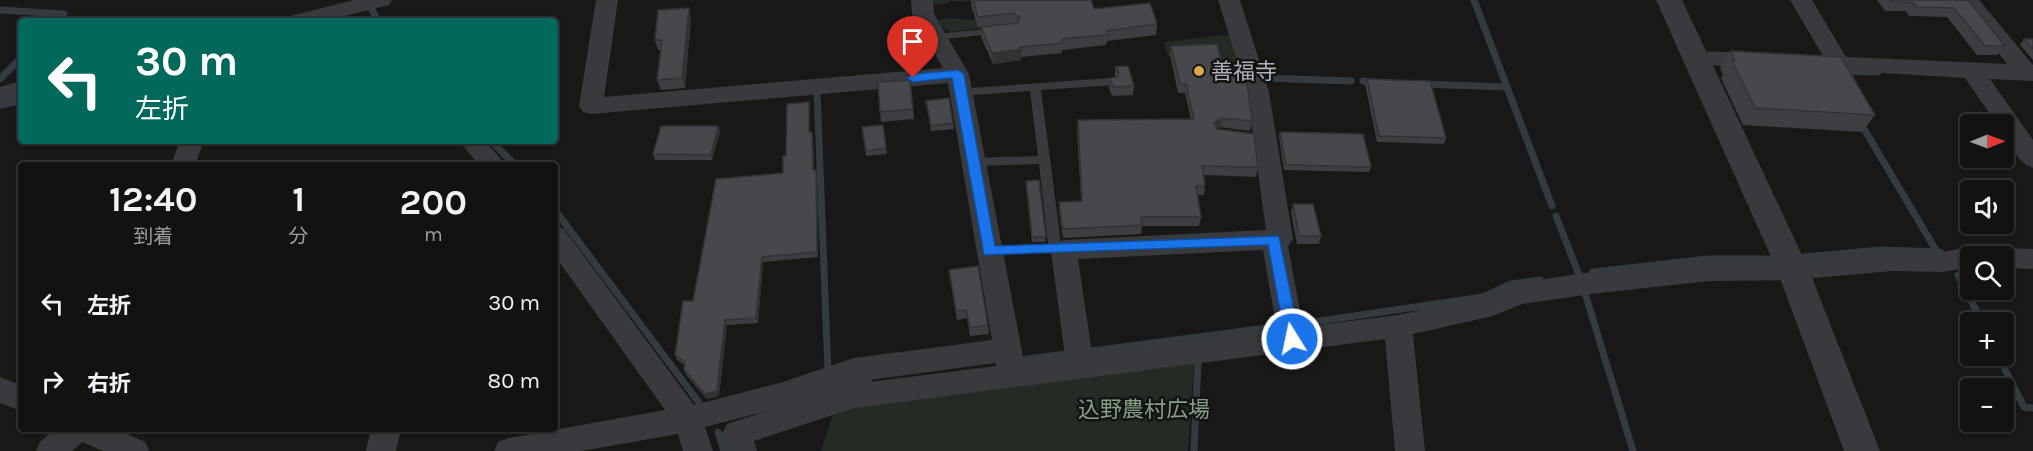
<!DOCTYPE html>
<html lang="ja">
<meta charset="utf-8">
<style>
body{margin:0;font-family:Karla,"Noto Sans JP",sans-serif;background:#1f2021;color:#f1f3f6;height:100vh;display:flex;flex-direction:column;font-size:22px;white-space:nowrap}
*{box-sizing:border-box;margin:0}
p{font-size:20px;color:#9c9ea0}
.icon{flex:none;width:33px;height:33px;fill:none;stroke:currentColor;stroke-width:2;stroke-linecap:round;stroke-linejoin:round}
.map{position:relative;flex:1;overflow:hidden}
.details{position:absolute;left:18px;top:162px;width:540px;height:270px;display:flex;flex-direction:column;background:#121213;border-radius:6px;box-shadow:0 2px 4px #0004,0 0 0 2px #313233}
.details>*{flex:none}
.banner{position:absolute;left:18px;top:18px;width:540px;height:126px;border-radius:6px;box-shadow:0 2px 4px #0004,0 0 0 2px #313233;background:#00695c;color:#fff;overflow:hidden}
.needle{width:39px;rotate:89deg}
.tools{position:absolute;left:1960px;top:114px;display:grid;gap:12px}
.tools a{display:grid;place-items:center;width:54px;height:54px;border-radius:6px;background:#121213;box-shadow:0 2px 4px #0004,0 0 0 2px #313233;font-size:30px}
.pin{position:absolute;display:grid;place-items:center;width:51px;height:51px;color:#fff;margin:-62px -26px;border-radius:50% 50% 50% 0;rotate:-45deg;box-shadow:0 0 6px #0007}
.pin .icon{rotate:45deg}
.me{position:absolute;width:66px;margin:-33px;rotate:350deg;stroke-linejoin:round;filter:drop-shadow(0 0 4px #0008)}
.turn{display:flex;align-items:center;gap:21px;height:126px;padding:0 18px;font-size:27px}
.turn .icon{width:78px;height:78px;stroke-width:2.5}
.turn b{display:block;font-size:42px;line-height:51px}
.eta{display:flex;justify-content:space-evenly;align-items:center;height:102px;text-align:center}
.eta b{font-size:36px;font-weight:700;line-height:42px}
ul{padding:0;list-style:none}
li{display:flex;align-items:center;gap:18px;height:78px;padding:0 18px}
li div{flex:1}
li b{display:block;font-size:22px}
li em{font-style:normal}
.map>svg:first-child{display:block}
.green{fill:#242b25}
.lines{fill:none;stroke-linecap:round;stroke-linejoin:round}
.stream{stroke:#333b41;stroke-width:7}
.service{fill:#393a3e;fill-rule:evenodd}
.minor{fill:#393a3e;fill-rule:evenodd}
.tertiary{fill:#393a3e;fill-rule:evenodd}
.wall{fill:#3d3e41}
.shaded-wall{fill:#323235}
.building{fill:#47484c;stroke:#323235;stroke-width:1.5}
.route{fill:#1a73e8;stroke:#114b97;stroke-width:1.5}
.poi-dot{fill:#dda54c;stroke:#131314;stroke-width:2}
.labels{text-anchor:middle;stroke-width:5;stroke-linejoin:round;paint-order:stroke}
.poi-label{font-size:22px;fill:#acb0b8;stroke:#131314;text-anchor:start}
.park-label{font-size:22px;fill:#85a085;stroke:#131314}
</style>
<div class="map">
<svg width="2033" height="451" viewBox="0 0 2033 451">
<rect width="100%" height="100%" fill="#181819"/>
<!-- green -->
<path class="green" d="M930,0H1016L1002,25L951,32L939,25L938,20L951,18L974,20L1001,2L951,1L946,4L935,5Z
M1234,34L1244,63L1220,64L1216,50L1168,56L1164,42Z
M1194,361L1188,451H821L834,412L852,405Z"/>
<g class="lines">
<!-- stream -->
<path class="stream" d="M1474,0L1552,206
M371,8L378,21
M0,10L64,14L57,21
M1841,71L1878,72
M1259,76L1260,78L1351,81
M0,79L21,58
M1363,81L1375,82
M1422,84L1507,87
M817,91L828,371
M0,105L21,101
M1860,122L1937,252
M491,141L515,165
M555,210L700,404
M1556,216L1579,275
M1805,257L1880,250L1940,252
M1593,272L1707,259H1776
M1958,275L1982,322
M1585,293L1633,451
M1300,324L1483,297L1511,284L1540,280
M1092,351L1281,326
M1998,356L2024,407L2033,408
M1020,360L1066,354
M808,398L869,380
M718,432L724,451
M1194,451L1198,361"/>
<!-- service -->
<path class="service" d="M996,28L1001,31L1000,33L936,40L931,37L936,34Z
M1111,78L1115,79L1116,82L1115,85L1041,90L1061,244L1068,247L1070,250L1068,253L985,254L983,251L985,248L989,246L1048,244L1039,164L973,166L967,162L973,158L1038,156L1030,91L961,96L957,95L956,92L957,89Z"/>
<!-- minor -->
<path class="minor" d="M354,0H392L389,5L325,21H287L290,16Z
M596,0H618L604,97L943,68L912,14L911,0H933L934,14L969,74L1024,362L1065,357L1051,250L1055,243L1064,240L1266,230L1247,92L1218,0H1240L1269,92L1293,239L1288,246L1303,327L1398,315L1489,295L1519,283L1591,272L1709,261L1793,260L1892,251L1942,252L1971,247L1980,250L1984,256H1971V267L1942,272L1892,271L1793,280L1709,281L1591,294L1522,304L1493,316L1413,334L1425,451H1395L1385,339L854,408L754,441L757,451H727L722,433L727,424L767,411L705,427L713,451H683L678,434L582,451H494L498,442L509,438L665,410L555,256V226L564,229L694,405L783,382L854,358L992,340L948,83L591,114L583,112L579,106ZM1263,250L1277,330L1092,353L1078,259ZM996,363V366L854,384L804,399L854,382Z
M1790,0H1812L1846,57L2007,64L1957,0H1979L2033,65V81L1990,79L2033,140V168C2018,163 2004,140 2004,124H1997L1965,78L1804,68L1801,63L1804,58L1823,56Z
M1695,51L1761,53L1769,56L1772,61L1769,66L1761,69L1687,63L1684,58L1687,53Z
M21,81V97L0,103V87Z
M180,141H204L195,165H171Z
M459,141H485L506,165H479Z
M2004,248L2033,249V269L2004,268V256H1992L1995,251Z
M0,377L21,385V411L0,403Z
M55,429H116L145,442L149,451H103L82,442L72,451H36L40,442Z
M371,429H401L396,451H366Z"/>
<!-- tertiary -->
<path class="tertiary" d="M1656,0H1682L1809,270L1880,451H1844L1777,270Z"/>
</g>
<!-- wall -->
<path class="wall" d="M971,0H1091L1094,9L1157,24L1156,35L1107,41L1106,45L1062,50V53L1021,57V60L993,64L981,37V27H978L971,5Z
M1877,0H1968L2005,46L1997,55H1977L1947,17L1909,16L1906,11H1885Z
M689,8L691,18L685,88L661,90L657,80L661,50H658L655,40Z
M2024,39H2033V60L2020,45Z
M1171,46L1223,68L1252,121L1250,131L1220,127L1217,129L1258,167L1256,177L1204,175L1205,186L1204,195H1197L1201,217L1199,226H1142L1141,234L1063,238L1059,211V202L1081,201L1077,129L1078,120L1191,119L1185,93H1178L1170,55Z
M1731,51L1875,115L1862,132L1743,125L1721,78L1723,75L1720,68Z
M1115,67L1134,86L1133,95L1112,96L1109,88L1110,78H1115Z
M1367,79L1446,138L1444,144L1377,142L1365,84Z
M910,80L914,119L881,122L880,112Z
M926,101L953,123L954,129L931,131Z
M810,107V132H812L813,138L814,170L817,176L818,257L763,262L758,323L727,325L719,396L707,399L686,375L684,370L685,365L677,360L675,355L693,301L783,173Z
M883,125L887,154L866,156L862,127Z
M718,126L720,131L712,160H655L653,154Z
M1280,132L1371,167L1369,172L1284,170L1279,137Z
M1026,181L1046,237L1045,242H1032Z
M1293,204L1321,236L1319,244H1297L1291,212Z
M949,270L988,325L989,334L970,336L967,318L957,320Z"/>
<!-- shaded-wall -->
<path class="shaded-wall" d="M689,8L691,18L685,88L682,78Z
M1021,49V60L993,64L992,53Z
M809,102L810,107V138L809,132Z
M1222,118L1220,127L1212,133L1214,123Z
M718,126L720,131L712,160L711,155Z
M812,132L813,138L814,176L813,170Z
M816,170L817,176L818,257L817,252Z
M762,257L763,262L758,323L756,318Z
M725,320L727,325L719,396L707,399L705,394Z"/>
<!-- building -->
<path class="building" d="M973,0H1091L1094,9L1150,3L1157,24L1106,31L1107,35L1062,39L1063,43L1020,47L1021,49L992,53L981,27L1017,23L1020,18L1013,13L978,17Z
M1890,0H1968L2005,46H1985L1954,8L1916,7L1913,3L1892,2Z
M689,8L682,78L657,80L662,40H655L658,10Z
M2024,39H2033V49Z
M1217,44L1223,68H1236L1237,71H1243L1247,83L1252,121L1222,118L1214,123L1217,129L1254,134L1258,167L1202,166L1205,186H1196L1201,217H1141L1142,225L1063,229L1059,202L1082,201L1078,120L1194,119L1186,84H1180L1171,46Z
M1731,51L1841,57L1875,115L1755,108L1732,61H1735Z
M1128,66L1134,86L1113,87L1110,78L1117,77L1119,73L1115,67Z
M1367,79L1430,81L1446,138L1379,136Z
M910,80L913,109L880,112L878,82Z
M949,98L953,123L931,126L926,101Z
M809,102V132H812L813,170H816L817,252L762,257L756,318L725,320L717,391L705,394L684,370L685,362L675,355L683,301H693L716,179L783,173V156H786L787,104Z
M883,125L886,148L866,151L862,127Z
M661,126H718L711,155L653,154Z
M1280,132L1363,134L1371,167L1286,165Z
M1039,180L1046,237H1032L1026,181Z
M1293,204H1313L1321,236H1299Z
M978,266L988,325L970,328L966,310L956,311L949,270Z"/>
<!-- route -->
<path class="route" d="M958,70L964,74L995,246L1279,236L1300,339L1298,343L1292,345L1287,343L1285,339L1268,245L984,255L952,78L913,82L907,78L913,74Z"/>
<!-- markers -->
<circle class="poi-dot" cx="1199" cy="71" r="6"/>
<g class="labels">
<!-- poi labels -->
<g class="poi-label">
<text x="1211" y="79">善福寺</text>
</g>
<!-- park labels -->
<g class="park-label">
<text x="1144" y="417">込野農村広場</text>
</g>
</g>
</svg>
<div class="tools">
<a><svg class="needle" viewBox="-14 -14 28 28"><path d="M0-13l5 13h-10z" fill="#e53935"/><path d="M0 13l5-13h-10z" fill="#9c9ea0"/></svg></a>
<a><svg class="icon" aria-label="sound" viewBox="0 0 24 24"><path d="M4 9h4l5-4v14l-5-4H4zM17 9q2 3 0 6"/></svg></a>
<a><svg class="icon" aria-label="search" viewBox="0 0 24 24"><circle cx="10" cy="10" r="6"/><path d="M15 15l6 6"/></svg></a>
<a>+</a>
<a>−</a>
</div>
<div class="pin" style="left:913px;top:78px;background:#d93025"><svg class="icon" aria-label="arrive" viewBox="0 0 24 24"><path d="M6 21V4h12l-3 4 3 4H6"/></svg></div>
<svg class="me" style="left:1292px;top:339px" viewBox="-20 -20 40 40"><circle r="17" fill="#1a73e8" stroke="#fff" stroke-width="3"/><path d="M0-11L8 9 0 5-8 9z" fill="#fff"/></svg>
<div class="banner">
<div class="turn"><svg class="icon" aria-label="left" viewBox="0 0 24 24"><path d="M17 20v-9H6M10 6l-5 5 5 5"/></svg><div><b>30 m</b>左折</div></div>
</div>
<section class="details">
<div class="eta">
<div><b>12:40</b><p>到着</p></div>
<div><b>1</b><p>分</p></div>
<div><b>200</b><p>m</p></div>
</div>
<ul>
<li><svg class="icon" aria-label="left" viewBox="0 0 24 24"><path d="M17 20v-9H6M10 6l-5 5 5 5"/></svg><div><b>左折</b></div><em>30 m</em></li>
<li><svg class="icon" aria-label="right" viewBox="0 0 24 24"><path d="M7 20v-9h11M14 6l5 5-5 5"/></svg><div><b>右折</b></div><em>80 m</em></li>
</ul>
</section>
</div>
